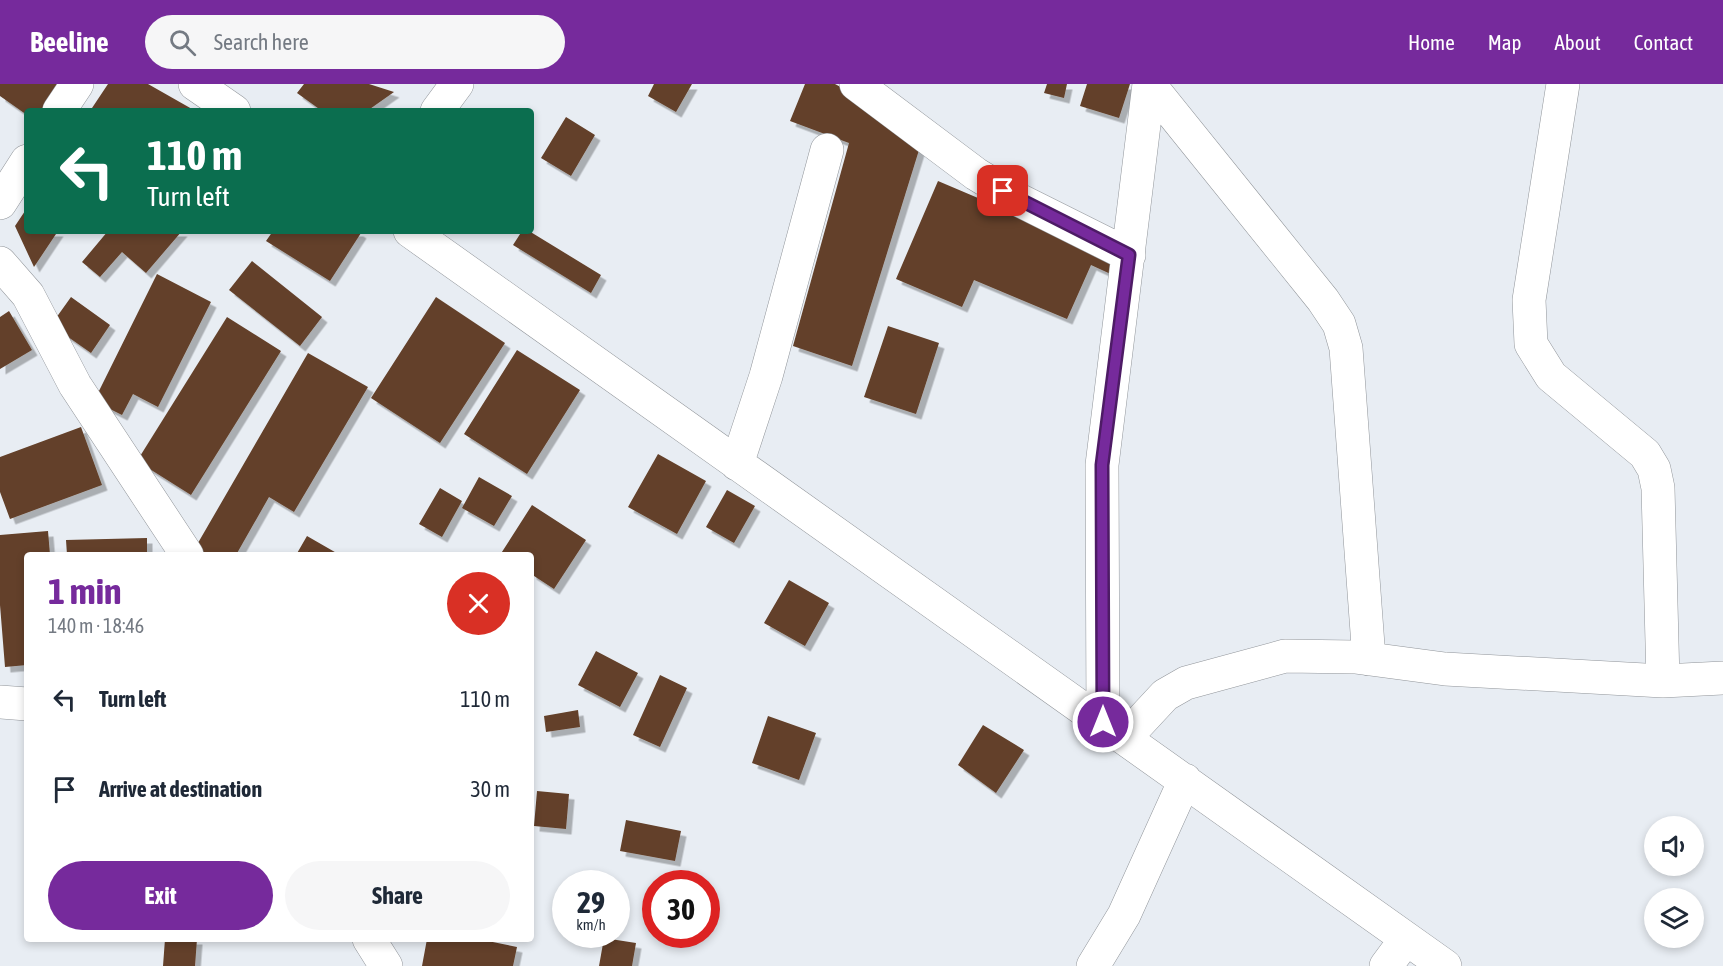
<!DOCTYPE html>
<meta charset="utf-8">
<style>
body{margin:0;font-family:"Asap Condensed",sans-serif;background:#f6f6f7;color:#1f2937;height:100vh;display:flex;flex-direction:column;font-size:22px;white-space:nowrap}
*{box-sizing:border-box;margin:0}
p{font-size:20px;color:#747a83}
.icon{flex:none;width:33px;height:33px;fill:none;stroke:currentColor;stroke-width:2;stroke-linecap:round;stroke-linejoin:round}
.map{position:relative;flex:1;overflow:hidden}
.side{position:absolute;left:24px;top:468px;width:510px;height:390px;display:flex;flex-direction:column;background:#fff;border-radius:6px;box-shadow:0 3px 9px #0003}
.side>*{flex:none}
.banner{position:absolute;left:24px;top:24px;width:510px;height:126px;border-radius:6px;box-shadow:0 3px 9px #0003;background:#0b6e4f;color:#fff;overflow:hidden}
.fabs{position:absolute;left:1644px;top:732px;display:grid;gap:12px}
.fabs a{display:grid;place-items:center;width:60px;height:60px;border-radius:50%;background:#fff;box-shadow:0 3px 9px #0003;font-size:30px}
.speed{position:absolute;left:552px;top:786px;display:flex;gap:12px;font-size:30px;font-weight:700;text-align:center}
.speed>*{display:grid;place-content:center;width:78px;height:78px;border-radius:50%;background:#fff;box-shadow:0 3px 9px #0003;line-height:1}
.speed small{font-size:15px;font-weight:400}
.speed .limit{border:9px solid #d22;background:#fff;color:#111}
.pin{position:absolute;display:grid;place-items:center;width:51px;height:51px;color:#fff;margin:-26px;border-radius:12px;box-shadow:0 3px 9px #0006}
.me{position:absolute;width:66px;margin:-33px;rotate:0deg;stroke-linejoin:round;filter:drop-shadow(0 0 4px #0008)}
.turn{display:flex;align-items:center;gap:21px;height:126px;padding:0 24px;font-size:27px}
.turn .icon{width:78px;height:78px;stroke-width:2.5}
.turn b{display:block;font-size:42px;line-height:51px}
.round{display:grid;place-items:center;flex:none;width:63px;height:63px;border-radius:32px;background:#f6f6f7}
.summary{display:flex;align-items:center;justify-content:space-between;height:102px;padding:0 24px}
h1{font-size:36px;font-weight:700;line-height:45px;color:#762a9c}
.cta{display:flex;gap:12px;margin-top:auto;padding:12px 24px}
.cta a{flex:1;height:69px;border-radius:36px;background:#762a9c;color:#fff;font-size:24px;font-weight:700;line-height:69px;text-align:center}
.cta a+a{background:#f6f6f7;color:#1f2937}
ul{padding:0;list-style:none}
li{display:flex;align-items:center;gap:18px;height:90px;padding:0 24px}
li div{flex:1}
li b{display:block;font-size:22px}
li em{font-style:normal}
header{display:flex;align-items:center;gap:36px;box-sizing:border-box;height:84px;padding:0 30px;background:#762a9c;color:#fff}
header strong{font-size:28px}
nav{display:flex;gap:33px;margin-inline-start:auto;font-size:21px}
.search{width:420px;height:54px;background:#f6f6f7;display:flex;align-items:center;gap:15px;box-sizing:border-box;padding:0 21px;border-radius:33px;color:#747a83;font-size:22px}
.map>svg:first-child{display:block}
.building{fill:#634029;filter:url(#shadow)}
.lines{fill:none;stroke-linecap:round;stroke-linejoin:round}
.minor-casing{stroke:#91959a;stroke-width:34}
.minor{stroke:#fff;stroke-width:33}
.route-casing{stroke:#4d1b65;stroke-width:15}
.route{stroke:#762a9c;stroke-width:10}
</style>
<header>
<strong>Beeline</strong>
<div class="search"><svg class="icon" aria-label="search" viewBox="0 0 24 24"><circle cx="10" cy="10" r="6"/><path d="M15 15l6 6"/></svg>Search here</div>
<nav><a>Home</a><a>Map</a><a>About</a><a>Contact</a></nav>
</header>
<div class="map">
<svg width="1723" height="882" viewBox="0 0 1723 882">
<defs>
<filter id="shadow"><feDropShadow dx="5.5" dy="5.5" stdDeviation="0" flood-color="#0004"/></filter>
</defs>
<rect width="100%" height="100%" fill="#e8edf3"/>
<!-- building -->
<path class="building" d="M0,0H60L41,27H27V31L0,12Z
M108,0H148L192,25L190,27H90Z
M304,0H369L394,8L367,27H322L297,9Z
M654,0H692L676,28L648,12Z
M805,0H835L867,17L919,66L852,282L793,262L849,59L790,37Z
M1047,0H1067L1064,14L1044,9Z
M1087,0H1130L1119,34L1080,22Z
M566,33L595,51L571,92L541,74Z
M938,97L1122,175L1115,192L1091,181L1067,235L974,196L962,223L896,195Z
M27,124V147H58L34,183L15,142Z
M108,147H182L146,189L122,168L100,193L82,178Z
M273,147H358L361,149L330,197L266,157Z
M522,147H529L601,191L591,209L513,161Z
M252,177L322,233L300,262L229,206Z
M157,190L211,218L158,323L133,310L122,331L94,317Z
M71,213L110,241L91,269L51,241Z
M436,213L505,259L440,359L371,314Z
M9,227L32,266L0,285V233Z
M227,233L281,267L191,411L137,377Z
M888,242L939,259L916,330L864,313Z
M517,266L580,306L527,390L464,350Z
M308,269L368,303L294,428L269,413L236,471H191Z
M81,343L102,401L10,435L0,408V373Z
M658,370L706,397L677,450L628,423Z
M479,393L512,412L494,442L462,424Z
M440,404L462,417L442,453L419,440Z
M727,406L755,422L734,459L706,443Z
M532,421L586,456L554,505L531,490V471H500Z
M48,447L50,471H27V581L5,583L0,521V451Z
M307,452L340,471H296Z
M147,454V471H67L66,456Z
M789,496L829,519L805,562L764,539Z
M596,567L638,589L620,623L578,601Z
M660,591L687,604L660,663L633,651Z
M578,626L580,643L546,648L544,632Z
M768,632L816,649L799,696L752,679Z
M983,641L1024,666L996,709L958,681Z
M537,707L569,710L566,745L534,742Z
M626,736L681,747L675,777L620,767Z
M604,854L636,859L632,882H599Z
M165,855H197L195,882H163Z
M427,855H478L517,863L513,882H422Z"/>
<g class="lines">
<defs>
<path id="minor" d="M195,0L234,27
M856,0L976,90L1017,115L1129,171
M1149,0L1323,216L1339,240L1346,264L1369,575
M1563,0L1529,216L1531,260L1551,292L1645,370L1654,385L1658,404L1663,597
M59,27L77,0
M437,27L457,0
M0,119L27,77
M410,147L1445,882
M0,179L28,211L75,301L187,471
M737,380L766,292L827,66
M0,618L27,620
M1103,638L1102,381L1149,0
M1125,654L1165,611L1186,599L1285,572L1355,573L1445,585L1663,597L1723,594
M369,855L386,882
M1093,882L1124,831L1185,696
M1386,882L1406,855"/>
</defs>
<!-- minor casing -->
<use href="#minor" class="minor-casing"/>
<!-- minor -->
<use href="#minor" class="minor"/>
</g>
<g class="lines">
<defs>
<path id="route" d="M1003,107L1129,171L1102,381L1103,638"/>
</defs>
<!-- route casing -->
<use href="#route" class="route-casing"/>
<!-- route -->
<use href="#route" class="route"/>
</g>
</svg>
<div class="fabs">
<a><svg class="icon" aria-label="sound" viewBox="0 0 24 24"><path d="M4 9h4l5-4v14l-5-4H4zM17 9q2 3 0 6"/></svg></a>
<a><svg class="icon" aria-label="layers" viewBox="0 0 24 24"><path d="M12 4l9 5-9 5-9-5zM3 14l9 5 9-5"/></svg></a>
</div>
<div class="speed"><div>29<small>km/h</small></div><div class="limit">30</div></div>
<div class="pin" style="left:1003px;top:107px;background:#d93025"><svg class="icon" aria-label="arrive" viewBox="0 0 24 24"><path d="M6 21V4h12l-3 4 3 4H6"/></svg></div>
<svg class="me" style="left:1103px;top:638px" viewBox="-20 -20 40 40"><circle r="17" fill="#762a9c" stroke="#fff" stroke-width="3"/><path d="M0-11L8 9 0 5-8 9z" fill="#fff"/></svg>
<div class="banner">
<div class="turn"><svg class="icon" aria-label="left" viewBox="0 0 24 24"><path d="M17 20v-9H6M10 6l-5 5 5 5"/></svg><div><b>110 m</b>Turn left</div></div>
</div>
<section class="side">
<div class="summary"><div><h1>1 min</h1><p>140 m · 18:46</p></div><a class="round" style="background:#d93025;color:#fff"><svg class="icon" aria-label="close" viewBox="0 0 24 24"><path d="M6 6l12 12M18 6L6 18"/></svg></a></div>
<ul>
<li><svg class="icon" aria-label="left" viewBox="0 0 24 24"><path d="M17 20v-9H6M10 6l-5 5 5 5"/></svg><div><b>Turn left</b></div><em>110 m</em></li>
<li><svg class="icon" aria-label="arrive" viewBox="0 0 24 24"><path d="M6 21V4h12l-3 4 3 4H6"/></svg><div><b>Arrive at destination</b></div><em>30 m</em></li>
</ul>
<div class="cta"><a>Exit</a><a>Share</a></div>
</section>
</div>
